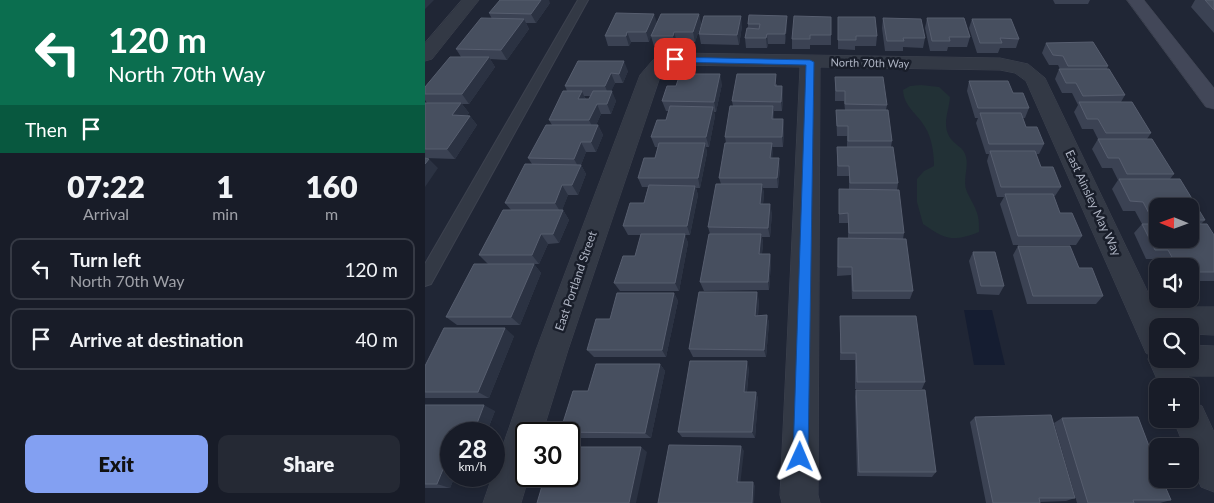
<!DOCTYPE html>
<meta charset="utf-8">
<style>
body{margin:0;font-family:Lato,sans-serif;background:#252934;color:#f1f3f6;height:100vh;display:flex;flex-direction:column;font-size:19px;white-space:nowrap}
*{box-sizing:border-box;margin:0}
p{font-size:16px;color:#9fa1a8}
.icon{flex:none;width:28px;height:28px;fill:none;stroke:currentColor;stroke-width:2;stroke-linecap:round;stroke-linejoin:round}
.map{position:relative;flex:1;overflow:hidden}
.sheet{display:flex;flex-direction:column;background:#181c28;width:425px}
.sheet>*{flex:none}
.hud{background:#0b6e4f;color:#fff;overflow:hidden}
.needle{width:32px;rotate:271deg}
.controls{position:absolute;left:724px;top:198px;display:grid;gap:10px}
.controls a{display:grid;place-items:center;width:50px;height:50px;border-radius:10px;background:#181c28;box-shadow:0 2px 8px #0003,0 0 0 1px #363a45;font-size:25px}
.speed{position:absolute;left:15px;top:422px;display:flex;gap:10px;font-size:25px;font-weight:700;text-align:center}
.speed>*{display:grid;place-content:center;width:65px;height:65px;border-radius:50%;background:#181c28;box-shadow:0 2px 8px #0003,0 0 0 1px #363a45;line-height:1}
.speed small{font-size:12px;font-weight:400}
.speed .limit{border:2px solid #111;border-radius:8px;background:#fff;color:#111}
.pin{position:absolute;display:grid;place-items:center;width:42px;height:42px;color:#fff;margin:-21px;border-radius:10px;box-shadow:0 2px 8px #0006}
.me{position:absolute;width:55px;margin:-28px;rotate:1deg;stroke-linejoin:round;filter:drop-shadow(0 0 4px #0008)}
.turn{display:flex;align-items:center;gap:18px;height:105px;padding:0 25px;font-size:22px}
.turn .icon{width:65px;height:65px;stroke-width:2.5}
.turn b{display:block;font-size:35px;line-height:42px}
.then{display:flex;align-items:center;height:48px;padding:0 25px;background:#0003;gap:10px;font-size:19px}
.eta{display:flex;justify-content:space-evenly;align-items:center;height:85px;text-align:center}
.eta b{font-size:30px;font-weight:800;line-height:35px}
.action{display:flex;gap:10px;margin-top:auto;padding:10px 25px}
.action a{flex:1;height:58px;border-radius:10px;background:#83a0f2;color:#111;font-size:20px;font-weight:800;line-height:58px;text-align:center}
.action a+a{background:#252934;color:#f1f3f6}
ul{padding:0;list-style:none}
li{display:flex;align-items:center;gap:15px;height:62px;margin:0 10px 8px;padding:0 15px;border:2px solid #363a45;border-radius:10px}
li div{flex:1}
li b{display:block;font-size:19px}
li em{font-style:normal}
main{display:flex;flex:1;min-height:0}
.map>svg:first-child{display:block}
.green{fill:#223136}
.water{fill:#151d31}
.lines{fill:none;stroke-linecap:round;stroke-linejoin:round}
.lane-casing{stroke:#3d424f;stroke-width:2}
.street-casing{stroke:#3d424f;stroke-width:1}
.secondary-casing{stroke:#3d424f;stroke-width:1}
.lane{fill:#333945;fill-rule:evenodd}
.street{fill:#333945;fill-rule:evenodd}
.secondary{fill:#424758;fill-rule:evenodd}
.wall{fill:#3b4253;fill-rule:evenodd}
.shaded-wall{fill:#2b3242}
.building{fill:#474f5f;stroke:#575e6f}
.route{fill:#1a73e8;stroke:#114b97}
.labels{text-anchor:middle;stroke-width:5;stroke-linejoin:round;paint-order:stroke}
.far-street-label{font-size:11px;fill:#adb3c2;stroke:#191e2a}
.street-label{font-size:12px;fill:#adb3c2;stroke:#191e2a}
</style>
<main>
<section class="sheet">
<div class="hud">
<div class="turn"><svg class="icon" aria-label="left" viewBox="0 0 24 24"><path d="M17 20v-9H6M10 6l-5 5 5 5"/></svg><div><b>120 m</b>North 70th Way</div></div>
<div class="then">Then<svg class="icon" aria-label="arrive" viewBox="0 0 24 24"><path d="M6 21V4h12l-3 4 3 4H6"/></svg></div>
</div>
<div class="eta">
<div><b>07:22</b><p>Arrival</p></div>
<div><b>1</b><p>min</p></div>
<div><b>160</b><p>m</p></div>
</div>
<ul>
<li><svg class="icon" aria-label="left" viewBox="0 0 24 24"><path d="M17 20v-9H6M10 6l-5 5 5 5"/></svg><div><b>Turn left</b><p>North 70th Way</p></div><em>120 m</em></li>
<li><svg class="icon" aria-label="arrive" viewBox="0 0 24 24"><path d="M6 21V4h12l-3 4 3 4H6"/></svg><div><b>Arrive at destination</b></div><em>40 m</em></li>
</ul>
<div class="action"><a>Exit</a><a>Share</a></div>
</section>
<div class="map">
<svg width="789" height="503" viewBox="0 0 789 503">
<rect width="100%" height="100%" fill="#202635"/>
<!-- green -->
<path class="green" d="M496,85L514,87L525,97C524,112 516,125 526,139C531,146 539,147 541,157C544,167 537,181 542,192C550,209 555,212 554,232C528,242 521,240 498,224L492,202V179L499,171L509,166C509,154 507,138 500,127C492,113 479,107 478,90L485,86Z"/>
<!-- water -->
<path class="water" d="M539,310H567L580,365H549Z"/>
<g class="lines">
<defs>
<path id="lane" d="M153,0H163L6,284L0,286V264Z"/>
<path id="street" d="M37,0H54L7,59L0,61V43Z
M250,53L575,58L603,64L620,78L730,307H789V335L765,334V326H732V359H765V345L789,346V376H763L768,386L765,392V386H735L723,359L725,355L721,353L601,81L590,73L575,70L395,67L393,495L395,503H357L355,495L375,67L252,65L242,68L235,77L143,350L117,434H101V476H104L96,503H58L111,350L215,75L228,60Z
M765,401L777,406L789,432V492L776,487L765,460V446H759L748,419H765Z"/>
<path id="secondary" d="M702,0H719L789,88V109L781,107Z"/>
</defs>
<!-- lane casing -->
<use href="#lane" class="lane-casing"/>
<!-- street casing -->
<use href="#street" class="street-casing"/>
<!-- secondary casing -->
<use href="#secondary" class="secondary-casing"/>
<!-- lane -->
<use href="#lane" class="lane"/>
<!-- street -->
<use href="#street" class="street"/>
<!-- secondary -->
<use href="#secondary" class="secondary"/>
</g>
<!-- wall -->
<path class="wall" d="M628,0H665L663,4H630Z
M770,0H789V33L766,7Z
M125,3L111,23H101L104,29L82,60L65,59L70,67L44,104H37L44,113L42,115L45,116L52,125L30,159L0,158V103H2L0,100V87L36,57L31,49L67,19L64,13Z
M229,14L224,42H206L204,46H183L180,36Z
M274,14L276,24L270,42H252L250,46H229L226,36Z
M324,15L362,25L360,44H343L342,48H321L320,38L323,28V24Z
M406,17V45H385V49H367V39Z
M413,17L452,36L451,46H430V50L413,49Z
M458,18L500,38L498,48L478,47V51H460L457,28Z
M502,18L545,37L542,47H523L522,51H505L500,28Z
M547,19L594,39L591,48H575L573,53H552L544,28Z
M317,26L314,45L276,44L274,34Z
M621,43L683,66L682,69L700,95L696,102L726,133L722,139L749,174L745,179L780,220L776,224L789,235V281H765V266H738L734,259H721L709,233L717,224L710,211H698L687,189L693,180L687,168H677L667,149L673,139L668,129H657L649,112L653,105L647,93H637L630,79L634,69H635L633,65H624L617,53ZM732,206H765V239H732Z
M153,61L203,71L198,83H190L186,91L191,101L186,114H176L171,125H173L178,135L171,152H161L156,165L161,174L153,195H143L137,210H138L144,220L134,243L123,244L114,264H109L116,273L95,325H32L21,317L63,264L54,255L86,210L80,203L107,164L103,158L127,125L124,120L142,91L140,86ZM159,96H165L164,99H161Z
M410,77L462,105L461,110L467,141L466,147L473,183L472,190L479,233L478,239L488,291L485,299H427L426,275L412,276L413,238H423V223H414V189H424V176H412V147H422V136H412L411,110H420L419,101H410Z
M544,81L588,93L604,108L600,118H598L601,127L619,144L614,154H611L616,167L636,187L630,196H629L635,213L657,236L651,245H588L575,204L579,197H572L562,161L564,154H561L551,123L553,118H550L542,91Z
M297,84L291,112H289L290,116L284,147H281L282,153L275,188H271L273,195L265,235H260L263,243L254,291H195L189,283L210,256L216,235H203L198,226L219,203L223,187H217L213,178L230,158L233,147H230L226,137L241,120L244,111H241L237,101L251,86Z
M352,84V86H357L358,96L357,111H349V119H358L359,129L358,147H347V158L355,168L353,188H338L339,194L338,204L347,213L345,237H337L338,243L337,254H345L346,263L344,290L279,291L275,282L285,234L283,227L296,184L294,178L301,143L300,137L308,106L307,101Z
M593,246L654,268L678,296L671,304H602L588,255Z
M548,252L579,286L574,295L552,294L544,261Z
M249,293L253,301L241,357H169L162,350L185,319Z
M334,300L333,316L342,315L344,323L341,357H268L264,349Z
M415,316L500,382L497,389H430V360H415Z
M89,336L64,398H0V366Z
M235,364L240,371L226,438H144V434H138L135,432L163,391Z
M324,368L322,392H331L333,399L330,438L257,437L253,432Z
M431,390L511,472L507,477L432,476L430,397Z
M0,405L70,411L61,434H26V476H30L25,488H0Z
M550,417L650,498L641,501L614,502L615,503H561L545,422Z
M637,418L746,500L735,503H652L629,423Z"/>
<!-- shaded-wall -->
<path class="shaded-wall" d="M0,0H9L0,9Z
M114,0H124L125,3L111,23L106,14Z
M229,14L232,23L224,42L221,32Z
M274,14L276,24L270,42L268,32Z
M316,16L317,26L314,45L312,35Z
M362,16V25L360,44V34Z
M99,19L104,29L82,60L76,50Z
M202,32L206,42L204,46L201,36Z
M249,32L252,42L250,46L248,36Z
M342,34L343,44L342,48L341,38Z
M64,57L70,67L44,104L37,94Z
M199,61L203,71L198,83L194,74Z
M186,73L190,83L184,96L180,86Z
M295,74L297,84L291,112L289,102Z
M357,86L358,96L357,111L356,102Z
M157,91L161,101L153,99Z
M187,91L191,101L186,114L182,104Z
M36,103L44,113L35,125L27,115Z
M172,104L176,114L169,130L164,120Z
M348,106L349,116L348,129L347,119Z
M288,107L290,116L284,147L281,137Z
M45,116L52,125L30,159L22,149Z
M358,119L359,129L358,147L357,137Z
M173,125L178,135L171,152L166,142Z
M156,142L161,152L156,165L161,174L153,195L147,185L154,168L149,159Z
M280,143L282,153L275,188L273,178Z
M347,143L348,153L346,167L345,158Z
M354,158L355,168L353,188L352,178Z
M4,159L13,168L0,187V164Z
M337,184L339,194L337,213L335,204Z
M137,185L143,195L136,213L130,203Z
M270,186L273,195L265,235L262,226Z
M345,204L347,213L345,237L343,228Z
M138,210L144,220L134,243L128,234Z
M116,234L123,244L114,264L107,255Z
M260,234L263,243L254,291L250,283Z
M336,234L338,243L336,263L334,254Z
M345,254L346,263L344,290L343,282Z
M109,264L116,273L95,325L86,317Z
M332,292L334,300L332,324L330,316Z
M249,293L253,301L241,357L237,350Z
M342,315L344,323L341,357L339,350Z
M80,328L89,336L64,398L53,392Z
M322,361L324,368L321,399L319,392Z
M235,364L240,371L226,438L220,433Z
M331,392L333,399L330,438L327,432Z
M59,405L70,411L61,434H48Z
M316,446L319,451L315,486L312,482Z
M216,447L222,452L211,503H204Z
M26,450V476H30L25,488L12,484Z
M328,482L330,486L329,503H327Z"/>
<!-- building -->
<path class="building" d="M75,0H116L106,14L64,13Z
M780,0H789V10Z
M191,13L229,14L221,32H202L201,36H180Z
M236,14H274L268,32H249L248,36H226Z
M324,15L362,16L360,34H342L341,38H320L322,28L334,29L335,24H323Z
M279,16H316L312,35L274,34Z
M369,16L406,17V35H385V39H367Z
M413,17H450L452,36H431V40H413Z
M56,18L99,19L76,50L31,49Z
M458,18L496,19L500,38H478L479,41H462Z
M502,18H539L545,37H524L525,41H507Z
M547,19H586L594,39L575,38L577,43H555Z
M668,42L683,66H643L638,56L628,55L621,43Z
M25,57H64L37,94H0V87Z
M153,61H199L194,74L186,73L180,86H140Z
M634,69H684L700,95L658,96L651,83H641Z
M255,74H295L289,102L237,101L242,86H251Z
M312,74H351L350,86H357L356,102L307,101Z
M410,77H458L462,105L420,104V91H411Z
M544,81H583L588,93H598L604,108H553Z
M138,91H157L153,99H164L168,91H187L182,104H172L164,120H124Z
M654,102H707L726,133H681L673,119H662Z
M0,103H36L27,115L45,116L22,149H0Z
M245,106L288,107L281,137H226L232,120H241Z
M305,106H348L347,119H358L357,137H300Z
M411,110H463L467,141H423V126H412Z
M555,113H596L601,127H612L619,144H564Z
M121,125H173L166,142H156L149,159L103,158Z
M673,139H727L749,174H702L694,158H683Z
M234,143H280L273,178H213L219,158H230Z
M300,143H347L345,158H354L352,178H294Z
M412,147H468L473,183H425L424,166H413Z
M565,151H610L616,167H628L636,187H576Z
M0,158L4,159L0,164Z
M100,164L156,165L147,185H137L130,203H80Z
M694,179H755L780,220H765V206H732V221H728L718,202L705,201Z
M291,184H337L335,204H345L343,228L283,227Z
M224,185L270,186L262,226H198L205,203H219Z
M414,189L474,190L479,233H424L423,213L414,214Z
M580,194H628L635,213H647L657,236H593Z
M78,210H138L128,234H116L107,255H54Z
M717,224H732V239H765V224H782L789,235V272H765V266H752L743,250H730Z
M216,234H260L250,283H189L198,256H210Z
M284,234H336L334,254H345L343,282H275Z
M413,238L481,239L488,291H428L427,267H413Z
M593,246H645L654,268H667L678,296H608Z
M548,252H570L579,286H556Z
M49,264H109L86,317H21Z
M274,292H332L330,316L342,315L339,350L264,349Z
M192,293H249L237,350H162L171,319H185Z
M415,316H491L500,382H432L431,353H416Z
M19,328H80L53,392H0V366Z
M265,361H322L319,392H331L327,432H253Z
M171,364H235L220,433L135,432L148,391H163Z
M431,390H500L511,472H434Z
M0,405H59L48,434H26V450L12,484H0Z
M626,415L650,498H614L615,503H568L550,417Z
M713,417L732,467V479H737L746,500H708L709,503H663L637,418Z
M244,445L316,446L312,482H328L327,503H233Z
M148,447H216L204,503H112L117,486H137L140,476H144V463Z"/>
<!-- route -->
<path class="route" d="M247,57L385,60L389,62L383,457L380,462L375,464L370,462L368,457L381,65L250,62L246,59Z"/>
<g class="labels">
<!-- far-street labels -->
<g class="far-street-label">
<text transform="translate(445 63) rotate(1)" y="4">North 70th Way</text>
</g>
<!-- street labels -->
<g class="street-label">
<text transform="translate(668 203) rotate(65)" y="4">East Ainsley May Way</text>
<text transform="translate(151 281) rotate(-71)" y="4">East Portland Street</text>
</g>
</g>
</svg>
<div class="controls">
<a><svg class="needle" viewBox="-14 -14 28 28"><path d="M0-13l5 13h-10z" fill="#e53935"/><path d="M0 13l5-13h-10z" fill="#9fa1a8"/></svg></a>
<a><svg class="icon" aria-label="sound" viewBox="0 0 24 24"><path d="M4 9h4l5-4v14l-5-4H4zM17 9q2 3 0 6"/></svg></a>
<a><svg class="icon" aria-label="search" viewBox="0 0 24 24"><circle cx="10" cy="10" r="6"/><path d="M15 15l6 6"/></svg></a>
<a>+</a>
<a>−</a>
</div>
<div class="speed"><div>28<small>km/h</small></div><div class="limit">30</div></div>
<div class="pin" style="left:250px;top:59px;background:#d93025"><svg class="icon" aria-label="arrive" viewBox="0 0 24 24"><path d="M6 21V4h12l-3 4 3 4H6"/></svg></div>
<svg class="me" style="left:375px;top:457px" viewBox="-20 -20 40 40"><path d="M0-17L14 15 0 8-14 15z" fill="#1a73e8" stroke="#fff" stroke-width="4"/></svg>
</div>
</main>
